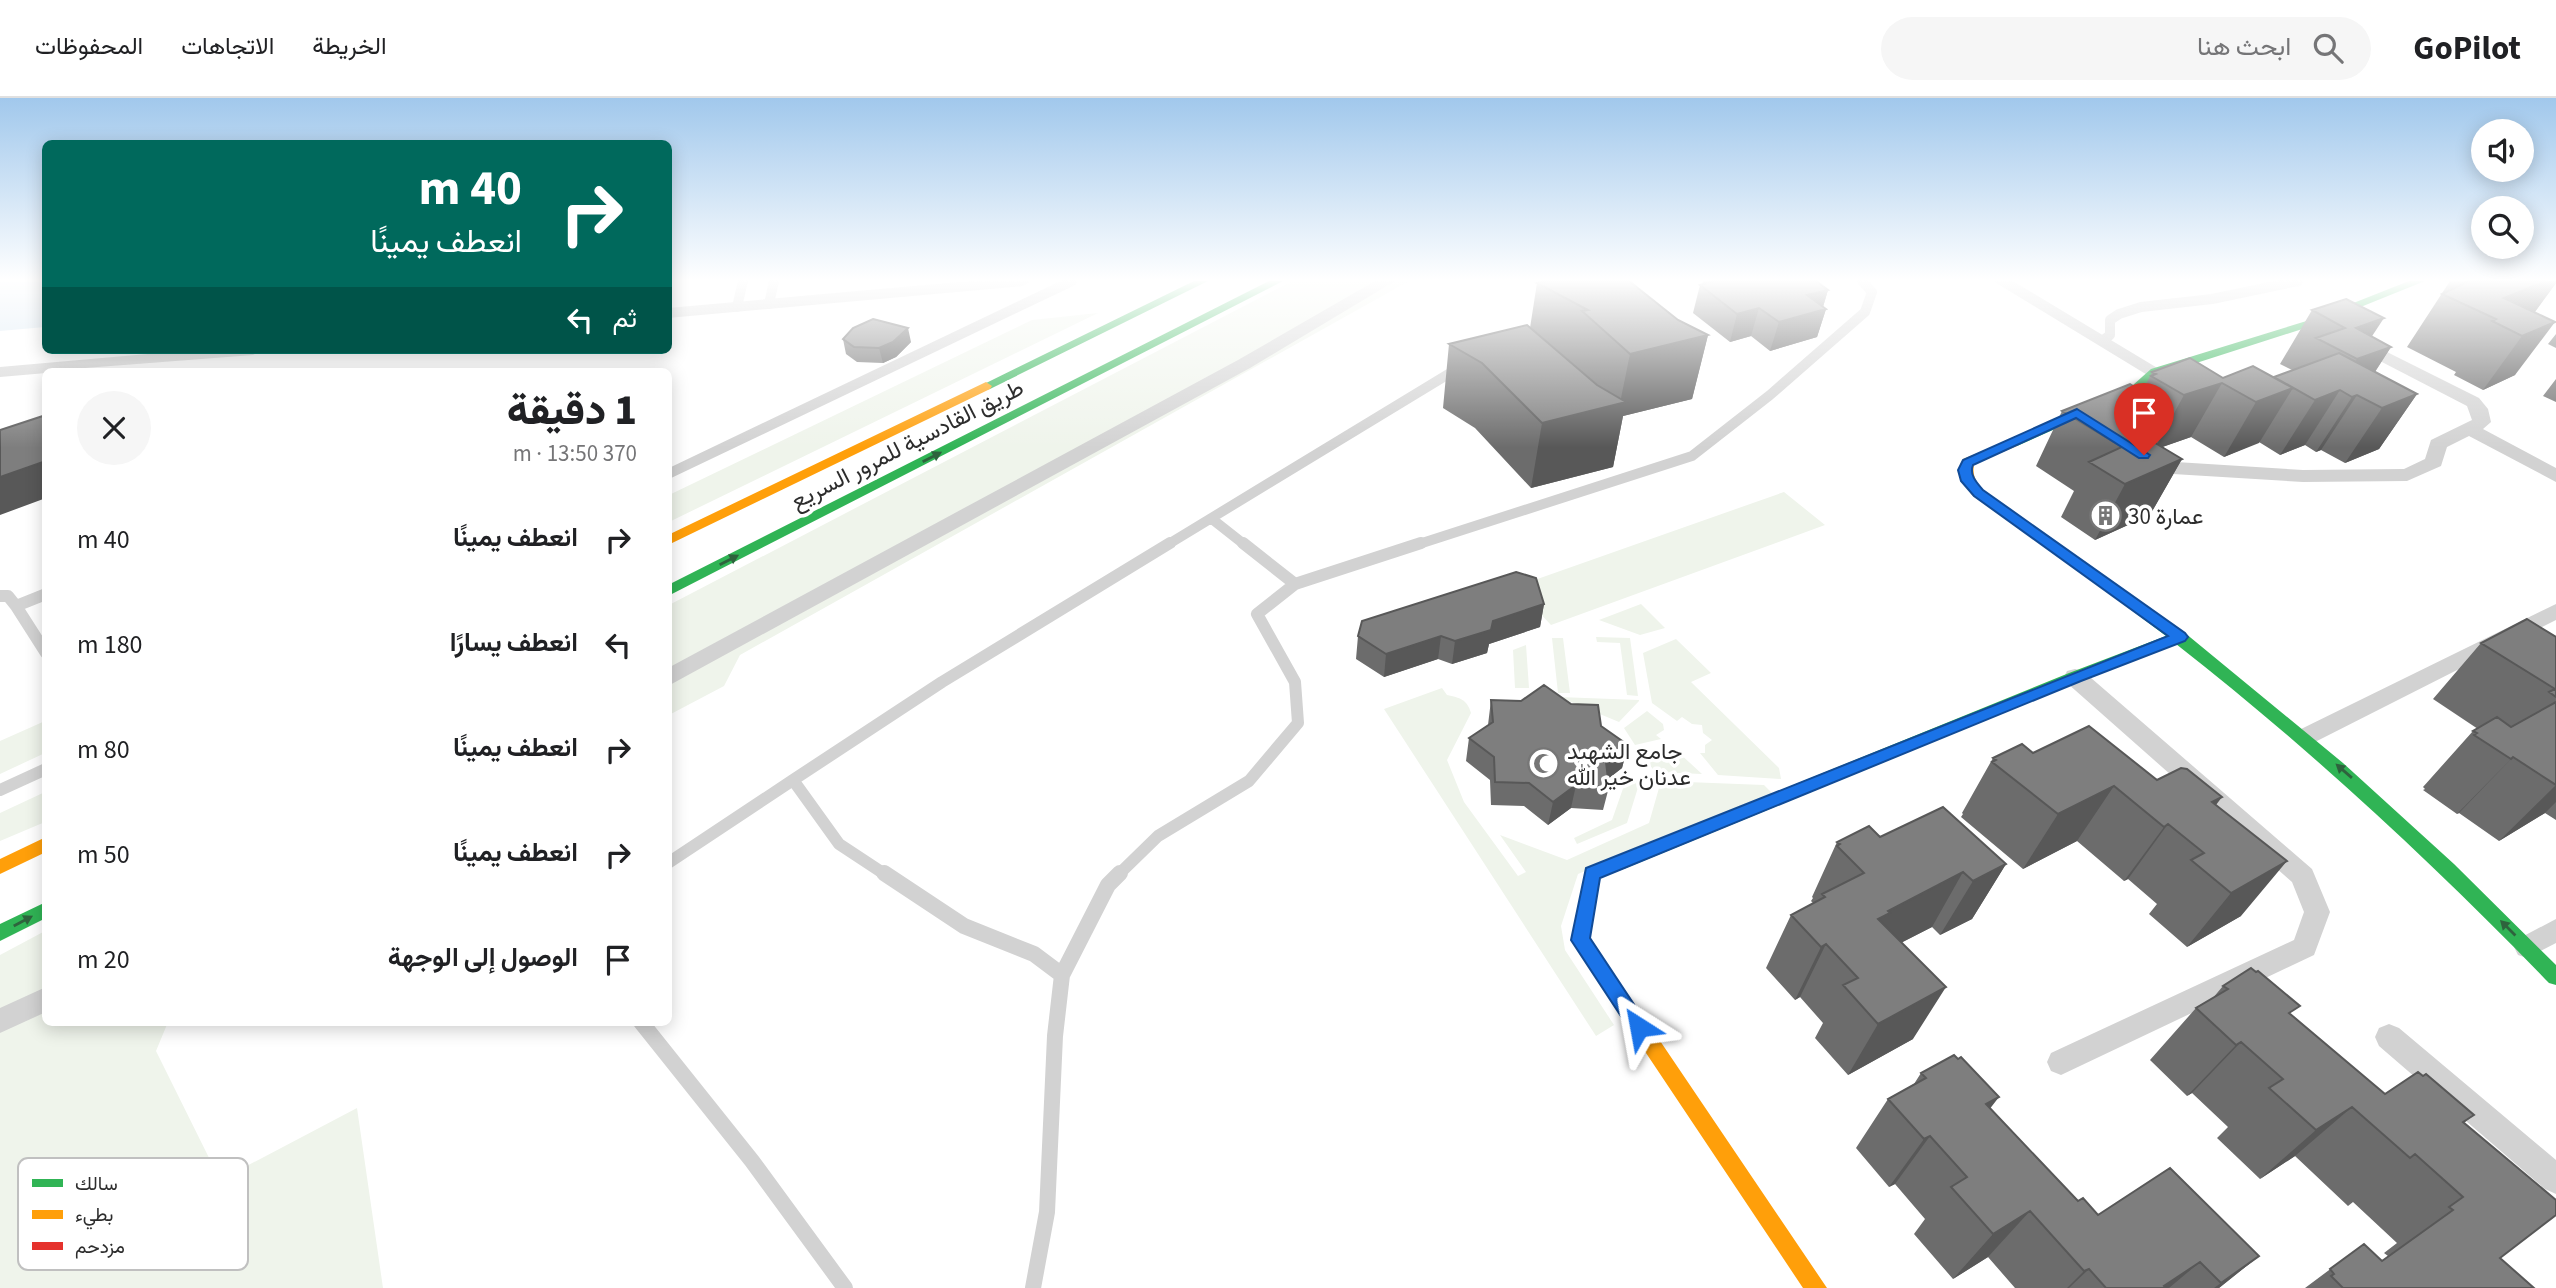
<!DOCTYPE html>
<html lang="ar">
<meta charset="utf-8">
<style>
body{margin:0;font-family:"Source Sans 3",Vazirmatn,sans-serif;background:#f6f6f6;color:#202124;direction:rtl;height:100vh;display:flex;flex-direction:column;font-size:26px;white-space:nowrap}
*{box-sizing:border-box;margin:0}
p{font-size:23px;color:#757577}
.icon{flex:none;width:38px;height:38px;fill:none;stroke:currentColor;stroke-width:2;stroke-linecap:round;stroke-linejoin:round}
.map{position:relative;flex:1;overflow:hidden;direction:ltr}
.drawer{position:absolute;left:42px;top:270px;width:630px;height:658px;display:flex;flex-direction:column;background:#fff;border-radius:10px;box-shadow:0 4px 18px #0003;direction:rtl}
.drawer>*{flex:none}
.top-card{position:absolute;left:42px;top:42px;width:630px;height:214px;border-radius:10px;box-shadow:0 4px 18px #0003;direction:rtl;background:#00695c;color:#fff;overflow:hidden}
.fabs{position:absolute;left:2471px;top:21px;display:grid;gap:14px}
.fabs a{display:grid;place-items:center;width:63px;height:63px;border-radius:50%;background:#fff;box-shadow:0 4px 18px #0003;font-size:35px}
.pin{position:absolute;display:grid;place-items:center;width:60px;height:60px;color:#fff;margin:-72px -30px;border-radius:50% 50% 50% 0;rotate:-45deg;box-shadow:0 0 7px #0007}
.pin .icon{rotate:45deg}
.me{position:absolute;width:77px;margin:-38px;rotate:326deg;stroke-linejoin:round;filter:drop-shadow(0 0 5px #0008)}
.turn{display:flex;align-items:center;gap:24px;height:147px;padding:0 35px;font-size:32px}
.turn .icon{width:91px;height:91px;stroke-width:2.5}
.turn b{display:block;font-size:49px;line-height:60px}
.then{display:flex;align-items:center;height:66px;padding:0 35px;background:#0003;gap:14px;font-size:26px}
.round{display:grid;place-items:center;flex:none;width:74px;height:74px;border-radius:37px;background:#f6f6f6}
.overview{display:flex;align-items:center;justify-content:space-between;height:119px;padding:0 35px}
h1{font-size:42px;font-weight:800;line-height:52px}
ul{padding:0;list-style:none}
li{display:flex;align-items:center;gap:21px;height:105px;padding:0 35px}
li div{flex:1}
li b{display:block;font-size:26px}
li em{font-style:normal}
header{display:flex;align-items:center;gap:42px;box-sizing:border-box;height:98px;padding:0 35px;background:#fff;border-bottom:2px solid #e0e0e0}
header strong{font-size:33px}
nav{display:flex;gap:38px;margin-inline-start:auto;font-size:24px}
.search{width:490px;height:63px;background:#f6f6f6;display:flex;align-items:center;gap:18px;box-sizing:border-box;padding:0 24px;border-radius:38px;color:#757577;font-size:26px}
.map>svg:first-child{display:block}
.green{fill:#eff4eb}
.water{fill:#d6e6f2}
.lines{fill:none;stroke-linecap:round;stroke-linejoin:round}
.lane-far2{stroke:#d2d2d2;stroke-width:10}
.lane-far1{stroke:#d2d2d2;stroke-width:12}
.lane{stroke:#d2d2d2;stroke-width:16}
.street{fill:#d2d2d2;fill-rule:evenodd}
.fast{fill:#30b455;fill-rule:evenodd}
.slow{fill:#ff9f0a;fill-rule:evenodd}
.jam{fill:#e5322d;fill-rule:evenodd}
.wall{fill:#6c6c6c}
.shaded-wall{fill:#585858}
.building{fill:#7e7e7e;stroke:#585858;stroke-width:2}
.oneway{fill:#2e633d}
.route{fill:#1a73e8;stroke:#114b97;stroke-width:2}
.labels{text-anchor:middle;stroke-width:7;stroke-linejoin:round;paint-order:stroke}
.street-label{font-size:23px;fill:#2d2d2d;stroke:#fff}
.poi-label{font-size:23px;fill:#2d2d2d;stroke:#fff;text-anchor:start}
.key{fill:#fff;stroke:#c0c0c0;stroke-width:2}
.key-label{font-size:19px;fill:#2d2d2d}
</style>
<header>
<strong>GoPilot</strong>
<div class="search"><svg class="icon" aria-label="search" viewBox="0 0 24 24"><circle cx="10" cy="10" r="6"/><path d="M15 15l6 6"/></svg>ابحث هنا</div>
<nav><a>الخريطة</a><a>الاتجاهات</a><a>المحفوظات</a></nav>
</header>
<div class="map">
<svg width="2556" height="1190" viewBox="0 0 2556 1190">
<rect width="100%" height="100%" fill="#fff"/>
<!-- green -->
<path class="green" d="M1292,183H1409L740,557L724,588L669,617V507Z
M1098,215L669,424V397L1032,222Z
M1784,394L1825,427L1551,527L1515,489Z
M1641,506L1665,530L1640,537L1599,522Z
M1596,539L1630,540L1638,598L1627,597L1620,545L1597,544Z
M1552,540H1563L1570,595H1558Z
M1676,541L1711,575L1691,584L1779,670L1781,681L1718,677L1700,655H1705V647L1712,642L1703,635L1702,627L1692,626L1682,619L1677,623L1652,605L1643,555Z
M1526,547L1529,590H1515L1513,552Z
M1442,590L1447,597C1460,600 1467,601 1471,615L1447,662L1464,704L1518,778L1526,774L1500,737L1567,762L1649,725L1661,683L1764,687L1773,696L1578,776L1561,828L1565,852L1614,927L1596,938L1384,611Z
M1559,599L1639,602V603L1619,624Z
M1647,613L1663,626L1664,632L1656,637L1661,641L1635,647L1624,630Z
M45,623V655L0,676V643Z
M1666,649V653H1677L1702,676L1655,674L1641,655Z
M1626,682L1640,683L1627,725L1577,746L1574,740L1612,722Z
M45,694V724L0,743V715Z
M45,833L46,924H168L156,953L220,1082L357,1010L383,1190H0V857Z"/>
<!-- water -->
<path class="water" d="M0,183H45V229L0,233Z"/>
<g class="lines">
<!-- lane-far2 -->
<path class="lane-far2" d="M769,206L774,183
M737,209L743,183
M2102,243L2110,237V222L2119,216L2141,209L2212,201L2298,183
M668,376L1072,183
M1212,421L1245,447
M1167,447L1460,269
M1416,447L1692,358L1770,297L1865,214L1872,194L1862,183"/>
<!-- lane-far1 -->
<path class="lane-far1" d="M1243,445L1295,486
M46,496L16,508L46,555
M0,498H8L16,508
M0,692L46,671
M668,765L793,682
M886,777L839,746L793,682L942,584L1170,445
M1118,777L1158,738L1249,683L1298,625L1295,584L1257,516L1295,486L1421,445"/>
<!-- lane -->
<path class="lane" d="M884,775L964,828L1034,856L1062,877L1055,938L1047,1114L1033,1190
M1062,877L1108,787L1120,775
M641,924L752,1063L845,1190"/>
<!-- street -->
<path class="street" d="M970,183H1031L1023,188L668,220V210Z
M1375,183H1395L1250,270L668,588V570L1238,262Z
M1993,183H2013L2164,274L2155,279L2149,278Z
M2357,239L2479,300L2488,311L2491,324L2483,331L2556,370V384L2469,338L2447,349L2441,368L2407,383L2303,384L2173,376L2141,363L2138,359L2148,353L2176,364L2303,372L2404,371L2425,361L2431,342L2472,322L2467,308L2351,248L2348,244L2351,240Z
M193,252H262L253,257L46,273V275L0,279V269Z
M2556,506V522L2313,645L2305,648L2297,645L2293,639L2297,633Z
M2075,571L2083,573L2312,771L2330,814L2314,857L2061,977L2051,973L2047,964L2051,955L2294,842L2304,814L2292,784L2067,585L2064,579L2067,573Z
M2556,821V845L2527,860L2518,857L2514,849L2518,841Z
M46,889V914L0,935V910Z
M2389,926L2399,930L2556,1062V1096L2545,1091L2379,948L2375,939L2379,930Z"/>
<!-- fast -->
<path class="fast" d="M1194,183H1208L990,291L986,292L980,288Z
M1269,183H1283L668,498V487Z
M2409,183H2425L2321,225L2159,277L2141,293L2017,348H2007L2005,345L2133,287L2151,271L2313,221Z
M2099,476L2185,535L2343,665L2454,766L2556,867V887L2549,885C2432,764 2309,650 2176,546L2081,583L1626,770L1620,772L1614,770L1611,765L1614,760L2069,575L2166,538L2094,484L2092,481Z
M46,804V820L0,843V826Z"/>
<!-- slow -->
<path class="slow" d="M986,284L992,288L990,291L668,447V437Z
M2012,341L2019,345L2017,348L1974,366C1972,377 1976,384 1983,392L2104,478L2106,481L2104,484H2094L1973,398C1964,387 1956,376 1963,361Z
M46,739V754L0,776V761Z
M1645,928L1652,931L1827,1190H1803L1638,943L1635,937L1638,931Z"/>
<!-- jam -->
<path class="jam" d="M1620,758L1626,760L1629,765L1626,770L1600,780L1589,841L1652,931L1655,937L1652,943L1645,946L1638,943L1571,842L1586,771Z"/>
</g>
<!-- wall -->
<path class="wall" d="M1703,183H1816L1828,192L1823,209L1826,211L1817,239L1770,253L1751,238L1730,244L1693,215L1700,187L1702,186Z
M2450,183H2556V185L2535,214L2515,277L2483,292L2454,277L2456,274L2407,249Z
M1537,185L1678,222L1708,237L1692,301L1623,318L1613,369L1531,390L1475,330L1443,310L1449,246L1530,230Z
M2312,212L2372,239L2391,249L2375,274L2417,296L2379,351L2345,365L2321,352L2316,354L2305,347L2280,357L2259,344L2224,359L2191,339L2162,349L2182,361L2150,417L2095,442L2061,419L2074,393L2036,368L2062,313L2142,294L2152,274L2223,280H2274L2292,272L2280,266Z
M2556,236V250L2548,246Z
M843,241L911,244L896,259L883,265L857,264L846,256Z
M2556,281V304L2543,298Z
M1544,506L1540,529L1489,546L1487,555L1452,566L1438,561L1384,579L1356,561L1358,538Z
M2556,539V722L2545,715L2499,743L2459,715L2457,716L2423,692L2425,691L2423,689L2473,633L2478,631L2433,601L2481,545Z
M1491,602L1601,628L1628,647L1622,670L1608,681L1609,689L1603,712L1571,710L1548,727L1524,708L1491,707L1490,682L1466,663L1469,640L1488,627Z
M2033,655L2157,682L2216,707L2241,818L2187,849L2149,816L2157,806L2128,781L2124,783L2077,743L2023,771L1961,719L1963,716L1962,715L1993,660Z
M1880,739L2006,766L1972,821L1940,837L1932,829L1902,844L1913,941L1848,977L1815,940L1823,925L1800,899L1795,902L1766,870L1791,817L1813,805L1811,803L1813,800L1812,799L1837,744Z
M2223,888L2292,917L2385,996L2474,1017L2464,1025L2500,1160L2534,1190H2305L2364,1146L2382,1163L2388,1158L2384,1155L2397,1145L2353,1104L2348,1108L2295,1058L2260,1081L2217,1040L2228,1029L2192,995L2187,998L2150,962L2196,910L2212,901Z
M1921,975L1990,1010L2078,1103L2098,1117L2259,1158L2219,1190H2015L1988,1159L1953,1181L1914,1136L1925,1121L1895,1086L1889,1089L1856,1050L1888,1001L1914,986Z"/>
<!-- shaded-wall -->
<path class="shaded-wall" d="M2546,183H2556V185L2523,230L2504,200Z
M1828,192L1822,212L1826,211L1817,239L1770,253L1779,224L1807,197Z
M1759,210L1751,238L1730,244L1737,216Z
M2384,220L2357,261L2391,249L2359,298L2357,297L2321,352L2316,354L2352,299L2340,292L2305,347L2280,357L2315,302L2336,294L2357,261L2356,230Z
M2555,224L2515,277L2483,292L2522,238Z
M908,230L911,244L896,259L883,265L879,250Z
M1708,237L1692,301L1623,318L1613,369L1531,390L1542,325L1620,305L1630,256Z
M2222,285L2191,339L2154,352L2184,297Z
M2293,290L2259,345L2224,359L2256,304Z
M2417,296L2379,351L2345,365L2382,310Z
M2162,306L2132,361L2122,349L2120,324Z
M2182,361L2150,417L2095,442L2125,386Z
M46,363V400L0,417V379Z
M1544,506L1540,529L1489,546L1487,555L1452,566L1455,543L1493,523Z
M1441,538L1438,561L1384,579L1386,556Z
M1628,647L1622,670L1600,687L1606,664Z
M2513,659L2459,715L2457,716L2511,661Z
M1576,687L1571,710L1548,727L1553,704Z
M2556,687V704L2545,715L2499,743Z
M2114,688L2077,743L2023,771L2058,716Z
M2222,699L2189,743L2212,704Z
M2168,726L2128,781L2124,783L2164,729Z
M2287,763L2241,818L2187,849L2231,795Z
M2006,766L1972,821L1940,837L1973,783Z
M1963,774L1932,829L1864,864L1878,821L1888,813Z
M1826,846L1800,899L1795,902L1821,849Z
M1946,889L1913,941L1848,977L1878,926Z
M2241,944L2192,995L2187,998L2236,947Z
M1999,999L1961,1048L1986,1006Z
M2352,1009L2295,1058L2260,1081L2316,1032Z
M1930,1038L1895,1086L1889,1089L1924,1041Z
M2030,1113L1988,1159L1953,1181L1993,1136Z
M2259,1158L2219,1190H2214L2221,1185Z
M2200,1164L2169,1190H2162Z
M2089,1171L2069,1190H2067L2084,1173Z"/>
<!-- building -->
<path class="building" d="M1545,183H1629L1678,222L1708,237L1630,256L1582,213L1588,212L1537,185Z
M1714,183H1816L1828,192L1807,197L1826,211L1779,224L1759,210L1737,216L1700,187Z
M2469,183H2546L2504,200L2555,224L2522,238L2492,223L2496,221L2442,196Z
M2346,201L2384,220L2356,230L2391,249L2357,261L2316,240L2345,230L2312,212Z
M873,221L908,230L893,244L879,250L854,249L843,241L853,230Z
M1527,227L1597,287L1626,304L1542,325L1482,265L1449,246Z
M2339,255L2417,296L2382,310L2357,297L2352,299L2340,292L2315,302L2274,279Z
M2190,260L2223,280L2253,268L2293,290L2256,304L2222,285L2184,297L2151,278L2156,276L2152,274Z
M2130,286L2162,306L2120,324L2182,361L2125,386L2089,364L2122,349L2062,313Z
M46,317V363L0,379V332Z
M1516,474L1536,480L1544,506L1493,523L1491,532L1455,543L1441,538L1386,556L1358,538L1362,523Z
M2527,521L2556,539V599L2549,594L2555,591L2481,545Z
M1544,587L1571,606L1598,607L1601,628L1628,647L1606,664L1609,689L1576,687L1553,704L1529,685L1495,684L1494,659L1469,640L1493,624L1491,602L1521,603Z
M2556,604V687L2513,659L2511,661L2474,637L2477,635L2473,633L2497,619L2511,629Z
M2089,628L2157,682L2181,670L2187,671L2222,699L2212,704L2287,763L2231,795L2191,762L2204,755L2168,726L2164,729L2114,688L2058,716L1992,664L1996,662L1993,660L2022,646L2033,655Z
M1943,709L2006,766L1973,783L1963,774L1888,813L1890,815L1878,821L1946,889L1878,926L1843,887L1858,880L1826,846L1821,849L1791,817L1825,799L1822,796L1864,775L1837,748L1840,746L1837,744L1869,728L1880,739Z
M2251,870L2256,874L2258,873L2300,908L2289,915L2385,996L2418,974L2423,978L2426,976L2474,1017L2463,1024L2556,1102V1117L2500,1160L2534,1190H2343L2331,1178L2334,1176L2330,1171L2364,1146L2382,1163L2453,1112L2449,1109L2463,1099L2415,1056L2410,1060L2352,1009L2316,1032L2269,990L2283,981L2241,944L2236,947L2196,910L2228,891L2223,888Z
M1954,957L1958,961L1961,959L1999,999L1986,1006L2078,1103L2083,1100L2098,1117L2170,1070L2259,1158L2221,1185L2200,1164L2164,1188L2166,1190H2106L2089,1171L2084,1173L2030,1113L1993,1136L1951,1089L1967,1079L1930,1038L1924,1041L1888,1001L1926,980L1921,975Z"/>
<!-- one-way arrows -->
<defs><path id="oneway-solid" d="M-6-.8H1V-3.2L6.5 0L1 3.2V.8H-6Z" transform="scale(1.75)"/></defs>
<g class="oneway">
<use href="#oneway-solid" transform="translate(932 359) rotate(-27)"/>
<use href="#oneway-solid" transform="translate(729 462) rotate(-27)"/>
<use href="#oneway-solid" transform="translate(2344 673) rotate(-139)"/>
<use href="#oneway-solid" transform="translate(23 823) rotate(-28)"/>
<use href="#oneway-solid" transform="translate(2508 830) rotate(-135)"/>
</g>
<!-- sky -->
<linearGradient id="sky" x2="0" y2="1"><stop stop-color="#a1c8ec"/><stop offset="0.52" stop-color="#fff"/><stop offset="1" stop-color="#fff" stop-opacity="0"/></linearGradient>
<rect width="2556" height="350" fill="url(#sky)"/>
<!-- route -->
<path class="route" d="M2077,311L2150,357L2148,360H2139L2076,320L1973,367C1969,377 1977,385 1983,392L2185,535L2188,539L2185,543L2081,583L1600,780L1590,840L1649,929L1646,935L1639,938L1632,935L1571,842L1586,770L2168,538L1974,398L1961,383L1958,372L1963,362Z"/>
<!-- icons -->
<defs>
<symbol id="building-ring" viewBox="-11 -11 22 22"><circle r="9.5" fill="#fff" stroke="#767676" stroke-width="1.5"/><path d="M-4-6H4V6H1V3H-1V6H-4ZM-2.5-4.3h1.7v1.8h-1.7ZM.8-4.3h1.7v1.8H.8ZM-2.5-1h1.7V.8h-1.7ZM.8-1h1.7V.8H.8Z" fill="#767676"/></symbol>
<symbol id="mosque-ring" viewBox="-11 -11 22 22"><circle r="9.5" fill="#fff" stroke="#767676" stroke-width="1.5"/><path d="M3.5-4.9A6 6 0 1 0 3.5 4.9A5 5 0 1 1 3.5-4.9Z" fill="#767676"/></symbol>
</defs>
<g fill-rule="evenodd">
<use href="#building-ring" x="2088" y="400" width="35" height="35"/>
<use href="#mosque-ring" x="1526" y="648" width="35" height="35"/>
</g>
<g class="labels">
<!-- street labels -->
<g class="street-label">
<text transform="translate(907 346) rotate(-27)" y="8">طريق القادسية للمرور السريع</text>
</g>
<!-- poi labels -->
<g class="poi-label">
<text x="2128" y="426">عمارة 30</text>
<text x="1567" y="661">جامع الشهيد<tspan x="1567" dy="26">عدنان خير الله</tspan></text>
</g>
</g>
<!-- legend -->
<rect x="18" y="1060" width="230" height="112" rx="10" class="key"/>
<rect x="32" y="1081" width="31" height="8" fill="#30b455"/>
<rect x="32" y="1112" width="31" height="9" fill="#ff9f0a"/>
<rect x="32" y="1144" width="31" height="8" fill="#e5322d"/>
<g class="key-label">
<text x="75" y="1092">سالك</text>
<text x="75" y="1123">بطيء</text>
<text x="75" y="1155">مزدحم</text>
</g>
</svg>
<div class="fabs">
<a><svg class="icon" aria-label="sound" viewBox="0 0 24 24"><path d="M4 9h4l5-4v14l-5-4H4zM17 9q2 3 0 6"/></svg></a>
<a><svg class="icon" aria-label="search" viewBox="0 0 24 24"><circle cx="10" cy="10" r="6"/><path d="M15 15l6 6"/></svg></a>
</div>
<div class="pin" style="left:2144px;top:357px;background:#d93025"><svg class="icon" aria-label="arrive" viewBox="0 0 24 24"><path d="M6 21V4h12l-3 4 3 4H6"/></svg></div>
<svg class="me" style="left:1639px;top:929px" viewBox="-20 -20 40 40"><path d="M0-17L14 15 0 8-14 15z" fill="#1a73e8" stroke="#fff" stroke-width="4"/></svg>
<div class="top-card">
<div class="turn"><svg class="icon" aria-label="right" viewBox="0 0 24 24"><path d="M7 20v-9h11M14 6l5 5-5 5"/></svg><div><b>40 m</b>انعطف يمينًا</div></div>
<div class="then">ثم<svg class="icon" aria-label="left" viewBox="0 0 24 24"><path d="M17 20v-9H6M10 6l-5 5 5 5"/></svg></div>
</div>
<section class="drawer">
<div class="overview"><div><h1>1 دقيقة</h1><p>370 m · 13:50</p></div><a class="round"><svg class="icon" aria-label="close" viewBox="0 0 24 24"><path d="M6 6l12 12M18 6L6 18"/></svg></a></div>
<ul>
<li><svg class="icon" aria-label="right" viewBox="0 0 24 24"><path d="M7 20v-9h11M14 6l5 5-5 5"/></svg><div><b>انعطف يمينًا</b></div><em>40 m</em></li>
<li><svg class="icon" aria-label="left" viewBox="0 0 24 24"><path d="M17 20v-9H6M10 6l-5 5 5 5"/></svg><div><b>انعطف يسارًا</b></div><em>180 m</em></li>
<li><svg class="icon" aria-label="right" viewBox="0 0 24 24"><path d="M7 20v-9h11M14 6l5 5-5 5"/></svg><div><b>انعطف يمينًا</b></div><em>80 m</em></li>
<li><svg class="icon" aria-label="right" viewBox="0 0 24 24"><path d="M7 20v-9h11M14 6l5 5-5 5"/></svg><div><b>انعطف يمينًا</b></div><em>50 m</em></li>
<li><svg class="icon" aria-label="arrive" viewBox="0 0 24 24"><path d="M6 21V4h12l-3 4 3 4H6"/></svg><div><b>الوصول إلى الوجهة</b></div><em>20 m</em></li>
</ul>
</section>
</div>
